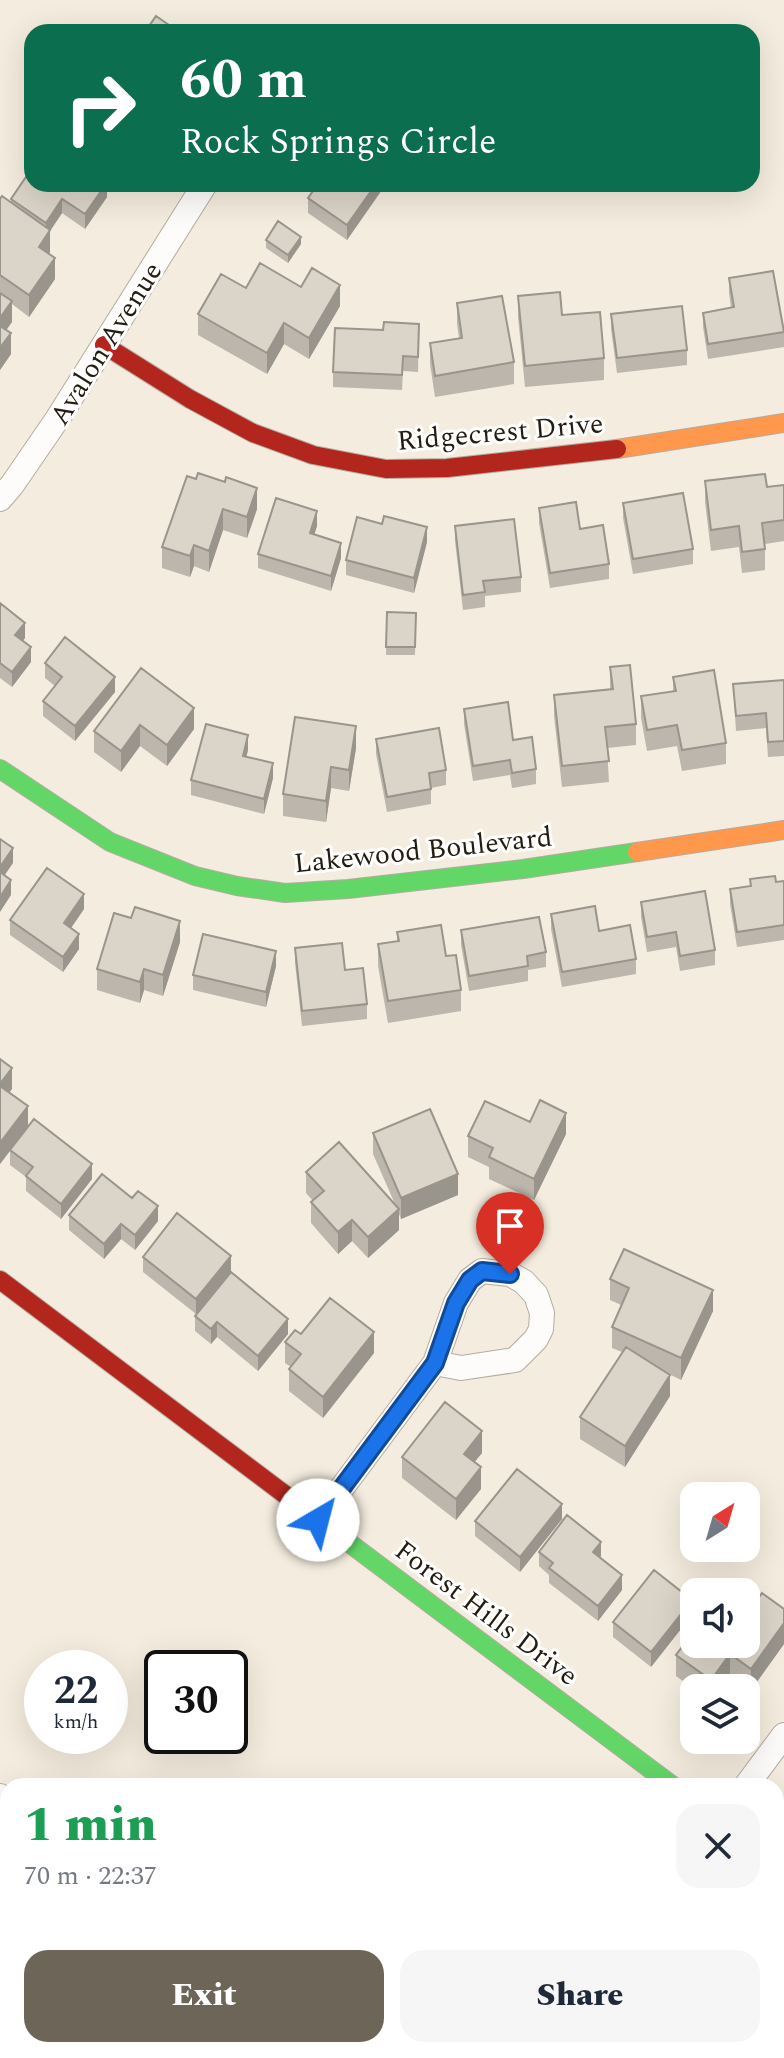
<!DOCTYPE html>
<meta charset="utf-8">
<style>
body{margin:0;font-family:Spectral,serif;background:#f6f6f7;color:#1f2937;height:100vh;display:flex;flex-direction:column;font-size:30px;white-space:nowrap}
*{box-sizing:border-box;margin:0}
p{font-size:26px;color:#747a83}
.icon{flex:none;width:44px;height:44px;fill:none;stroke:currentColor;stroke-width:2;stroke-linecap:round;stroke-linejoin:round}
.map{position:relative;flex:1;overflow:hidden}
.sheet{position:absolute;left:0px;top:1778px;width:784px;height:280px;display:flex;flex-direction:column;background:#fff;border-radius:24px 24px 0 0;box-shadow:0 8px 32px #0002}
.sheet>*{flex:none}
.guide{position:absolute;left:24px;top:24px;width:736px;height:168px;border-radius:24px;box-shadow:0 8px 32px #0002;background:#0b6e4f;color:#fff;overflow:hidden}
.needle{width:52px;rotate:37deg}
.fabs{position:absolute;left:680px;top:1482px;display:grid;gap:16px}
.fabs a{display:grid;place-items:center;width:80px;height:80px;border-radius:16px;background:#fff;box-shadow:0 8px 32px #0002;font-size:40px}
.speed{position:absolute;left:24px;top:1650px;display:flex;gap:16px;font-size:40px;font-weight:700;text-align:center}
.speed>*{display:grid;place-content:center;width:104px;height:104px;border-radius:50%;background:#fff;box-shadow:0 8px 32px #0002;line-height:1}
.speed small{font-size:20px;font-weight:400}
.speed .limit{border:4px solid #111;border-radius:12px;background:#fff;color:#111}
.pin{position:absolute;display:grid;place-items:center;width:68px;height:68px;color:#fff;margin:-82px -34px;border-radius:50% 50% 50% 0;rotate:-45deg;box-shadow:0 0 8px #0007}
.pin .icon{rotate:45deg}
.me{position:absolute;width:88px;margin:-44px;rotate:37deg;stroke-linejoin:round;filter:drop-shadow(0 0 6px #0008)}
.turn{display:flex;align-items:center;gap:28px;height:168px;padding:0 24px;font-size:36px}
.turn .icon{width:104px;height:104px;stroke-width:2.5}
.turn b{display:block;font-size:56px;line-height:68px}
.round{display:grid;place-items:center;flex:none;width:84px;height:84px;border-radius:24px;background:#f6f6f7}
.overview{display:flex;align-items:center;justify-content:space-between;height:136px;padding:0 24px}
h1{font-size:48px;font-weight:800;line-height:60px;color:#1e9e55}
.action{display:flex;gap:16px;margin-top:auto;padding:16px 24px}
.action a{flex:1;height:92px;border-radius:24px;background:#6c6558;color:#fff;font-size:32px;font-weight:800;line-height:92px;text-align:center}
.action a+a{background:#f6f6f7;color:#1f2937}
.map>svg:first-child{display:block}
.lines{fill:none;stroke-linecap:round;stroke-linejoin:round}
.street-casing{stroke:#b3aca0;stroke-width:26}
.fast-casing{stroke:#b3aca0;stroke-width:20}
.slow-casing{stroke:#b3aca0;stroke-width:20}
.jam-casing{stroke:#b3aca0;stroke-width:20}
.street{stroke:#fdfcfa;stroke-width:24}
.fast{stroke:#63d668;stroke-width:18}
.slow{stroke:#ff974d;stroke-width:18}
.jam{stroke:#b3261e;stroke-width:18}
.wall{fill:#bcb6ac}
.shaded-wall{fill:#99948c}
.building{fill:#dbd4c8;stroke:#99948c;stroke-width:2}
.route-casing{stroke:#114b97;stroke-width:20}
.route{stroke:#1a73e8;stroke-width:14}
.labels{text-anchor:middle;stroke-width:6;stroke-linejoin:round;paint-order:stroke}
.street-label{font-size:28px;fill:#231d10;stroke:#fff}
</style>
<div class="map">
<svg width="784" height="2058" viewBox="0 0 784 2058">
<rect width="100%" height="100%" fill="#f4ecde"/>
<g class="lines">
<defs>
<path id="street" d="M0,499L12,485L58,418L205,184
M318,1520L435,1363L456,1303L470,1280L482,1271L510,1274L524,1282L536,1295L542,1313L541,1329L536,1339L515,1360L461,1368L435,1363
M746,1786L784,1735
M0,1796L8,1802
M339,2050L349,2058
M542,2058L548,2050"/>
<path id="fast" d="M0,769L110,842L195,876L237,886L285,893L348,889L523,869L637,852
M328,1527L673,1786"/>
<path id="slow" d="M617,449L784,423
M637,852L784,830
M776,1864L784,1871"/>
<path id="jam" d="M104,345L190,399L253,433L313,455L386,469L447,468L617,449
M0,1280L328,1527"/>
</defs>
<!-- street casing -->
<use href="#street" class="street-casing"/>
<!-- fast casing -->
<use href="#fast" class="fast-casing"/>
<!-- slow casing -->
<use href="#slow" class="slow-casing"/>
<!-- jam casing -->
<use href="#jam" class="jam-casing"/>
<!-- street -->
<use href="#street" class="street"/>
<!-- fast -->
<use href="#fast" class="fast"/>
<!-- slow -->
<use href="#slow" class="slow"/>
<!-- jam -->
<use href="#jam" class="jam"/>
</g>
<!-- wall -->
<path class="wall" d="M107,184V197L85,229L62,213L50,231V252L49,254L55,279L29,317L12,304V322L6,330L11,354L0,370V199L11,202V199Z
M386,184L347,240L308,213V198Z
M266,240L301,244L288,263L266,248Z
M729,278L784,332V347L708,359L703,327V313L731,308L729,293Z
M246,288L340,306L309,359L284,344L267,374L198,335V314Z
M518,296L562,315L604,358V380L525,387L518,317Z
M457,303L514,362V384L435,397L430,364V343L459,338L457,324Z
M611,314L687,350V365L617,373L611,329Z
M419,324L418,372L403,371L402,390L333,387V372L383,330Z
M187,476L257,509L247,538L223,530L209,572L194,566L190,577L162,568V547Z
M705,481L767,487L784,485V541L765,544V570L742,573L739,547L711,551L705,502Z
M623,503L693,549V564L633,574L623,518Z
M539,508L580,529L609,564V579L550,588L539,523Z
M317,526L314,535L341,558L331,591L258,568V554Z
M455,526L521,577V592L485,596V607L463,610L455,541Z
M427,542L414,593L346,575V560Z
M0,603L25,638L23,641L31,662L12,687L0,678Z
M387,612L416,613L415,655H386Z
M45,663L115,692L75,741L43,716V701L55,686L45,678Z
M610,667L636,724V745L607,748L609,782L562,787L554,716V695L610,689Z
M673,677L726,743V764L682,771L677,746L647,751L641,718V696L673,691Z
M784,680V756L768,757L766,728L736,731L733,684Z
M194,708V729L167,766L140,746L121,772L94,752V731Z
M464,709L513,740L536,769V784L512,788L510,775L473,781L464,724Z
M376,739L446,770V785L431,788V804L387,812L376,754Z
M356,748L349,791L331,788L326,822L283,816V794Z
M248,750L246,757L273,778L264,814L191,795V780Z
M750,879L776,882L784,881V940L737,947L730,904V889L750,886Z
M641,902L715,950V965L680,971L676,947L647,952L641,917Z
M84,909L71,928L79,949L63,972L10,935V920Z
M551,914L599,931L636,959V974L562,987L551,929Z
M461,930L546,952V967L528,970V981L469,991L461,945Z
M397,932L446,956L461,990V1011L388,1023L378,966V944L397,941Z
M180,942L163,996L144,990L140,1003L97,990V969Z
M295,948L345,970L367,1004V1019L302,1026L295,963Z
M276,966L266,1007L193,990V975Z
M0,1059L12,1089L9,1092L28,1127L92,1179L61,1219L26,1191V1177L10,1165V1151L0,1164Z
M530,1122L566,1134L534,1200L489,1179V1167L468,1157V1136Z
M373,1133L458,1195L401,1219L399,1214V1230L368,1258L352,1241L338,1254L311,1223V1202L313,1201L306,1193V1172L395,1204L373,1154Z
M69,1215L158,1221L135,1250L121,1239L104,1259L69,1230Z
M143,1257L231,1271L196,1314L143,1272Z
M610,1279L713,1311L681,1380L667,1373L670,1396L625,1467L580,1439V1417L622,1352L612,1348V1327L621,1305L610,1300Z
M195,1316L288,1334L258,1371L217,1337L211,1344L195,1331Z
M301,1334L374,1353L323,1418L289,1391V1369L291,1367L285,1363V1342Z
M482,1453L474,1462L481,1489L456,1520L402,1478V1457Z
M562,1519L520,1572L475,1536V1521Z
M539,1552L601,1556L600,1558L622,1590L598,1621L549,1583V1575L539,1566Z
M784,1609V1644L751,1690L730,1675L720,1688H694V1689L676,1676V1655L750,1610Z
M692,1615L651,1667L613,1637V1622Z
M776,1928L784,1942V2019L776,2014Z"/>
<!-- shaded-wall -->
<path class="shaded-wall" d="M106,184H107V197L85,229V214Z
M376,184H386L347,240V225Z
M62,199V213L50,231V252L39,268V247L46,237V223Z
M301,237V244L288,263V255Z
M55,258V279L29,317V295Z
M340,285V306L309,359V338Z
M12,301V322L0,339V318Z
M284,323V344L267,374V353Z
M11,333V354L0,370V348Z
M257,488V509L247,538V517Z
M223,509V530L209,572V551Z
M317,511V526L310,548V533Z
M427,527V542L414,593V578Z
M341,543V558L331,591V576Z
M194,545V566L190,577V556Z
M25,623V638L15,650V635Z
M31,647V662L12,687V672Z
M115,677V692L75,741V726Z
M194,708V729L167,766V745Z
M140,725V746L121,772V751Z
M356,726V748L349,791V770Z
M248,735V750L243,771V756Z
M273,763V778L264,814V799Z
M331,767V788L326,822V801Z
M13,848V863L0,882V867Z
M11,880V895L0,912V897Z
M84,894V909L64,938V923Z
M180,921V942L163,996V975Z
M79,934V949L63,972V957Z
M276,951V966L266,1007V992Z
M144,969V990L140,1003V982Z
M12,1068V1089L0,1105V1084Z
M28,1106V1127L0,1164V1143Z
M566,1113V1134L534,1200V1179Z
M92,1164V1179L61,1219V1204Z
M458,1174V1195L401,1219V1198Z
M158,1206V1221L135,1250V1235Z
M399,1209V1230L368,1258V1237Z
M352,1220V1241L338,1254V1232Z
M121,1224V1239L104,1259V1244Z
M231,1256V1271L196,1314V1299Z
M713,1290V1311L681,1380V1358Z
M288,1319V1334L258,1371V1356Z
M217,1322V1337L211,1344V1329Z
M374,1332V1353L323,1418V1397Z
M670,1375V1396L625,1467V1446Z
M482,1431V1453L464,1475V1454Z
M481,1467V1489L456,1520V1499Z
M562,1504V1519L520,1572V1557Z
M601,1542V1556L593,1567V1552Z
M622,1575V1590L598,1621V1606Z
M692,1600V1615L651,1667V1652Z
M784,1623V1644L751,1690V1669Z
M730,1654V1675L720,1688H711V1680Z
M689,2050H700L694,2058H683Z"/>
<!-- building -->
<path class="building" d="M156,16L179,32H145Z
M32,168V184H106L85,214L62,199L46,223L11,199Z
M318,184H376L347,225L308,198Z
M2,196L50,230L39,247L55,258L29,295L0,275V199Z
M278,221L301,237L288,255L266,240Z
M260,263L301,287L312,268L340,285L309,338L284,323L267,353L198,314L221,274L246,288Z
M773,271L784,332L708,344L703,313L734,307L729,278Z
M560,292L562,315L600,312L604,358L525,366L518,296Z
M0,293L12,301L0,318Z
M502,296L514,362L435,376L430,343L462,338L457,303Z
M682,306L687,350L617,358L611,314Z
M384,322L419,324L418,357L403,356L402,375L333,372L335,328L383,330Z
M0,326L11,333L0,348Z
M198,473L225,482L226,477L257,488L247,517L223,509L209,551L194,545L190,556L162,547L187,476L196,479Z
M765,474L767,487L784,485V520L762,523L765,549L742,552L739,526L711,530L705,481Z
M683,493L693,549L633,559L623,503Z
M276,498L317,511L310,533L341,543L331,576L258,554Z
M576,502L580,529L603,525L609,564L550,573L539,508Z
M384,516L427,527L414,578L346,560L357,517L382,524Z
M514,519L521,577L483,581L485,592L463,595L455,526Z
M0,603L25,623L15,635L31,647L12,672L0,663Z
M387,612L416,613L415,647H386Z
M65,637L115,677L75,726L43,701L62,677L45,663Z
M630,665L636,724L605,727L609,761L562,766L554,695L613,689L610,667Z
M141,668L194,708L167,745L140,725L121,751L94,731Z
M714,670L726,743L682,750L677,725L647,730L641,696L676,691L673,677Z
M784,680V741L768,742L766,713L736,716L733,684Z
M508,702L513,740L532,737L536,769L512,773L510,760L473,766L464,709Z
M295,717L356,726L349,770L331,767L326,801L283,794Z
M206,724L248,735L243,756L273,763L264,799L191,780Z
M439,728L446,770L429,773L431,789L387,797L376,739Z
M0,839L13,848L0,867Z
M47,868L84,894L64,923L79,934L63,957L10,920Z
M0,872L11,880L0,897Z
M775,876L776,882L784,881V925L737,932L730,889L751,886L750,879Z
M705,891L715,950L680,956L676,932L647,937L641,902Z
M595,906L599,931L630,925L636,959L562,972L551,914Z
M135,907L180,921L163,975L144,969L140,982L97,969L114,913L131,918Z
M539,917L546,952L527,956L528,966L469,976L461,930Z
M441,925L446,956L456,955L461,990L388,1001L378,944L399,941L397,932Z
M203,934L276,951L266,992L193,975Z
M342,943L345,970L363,968L367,1004L302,1011L295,948Z
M0,1059L12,1068L0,1084Z
M0,1086L28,1106L0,1143Z
M540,1100L566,1113L534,1179L489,1157L493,1148L468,1136L485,1101L530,1122Z
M430,1109L458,1174L401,1198L373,1133Z
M34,1119L92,1164L61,1204L26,1176L33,1167L10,1150Z
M339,1142L399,1209L368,1237L352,1220L338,1232L311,1202L324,1191L306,1172Z
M102,1174L132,1198L138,1191L158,1206L135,1235L121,1224L104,1244L69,1215Z
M177,1213L231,1256L196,1299L143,1257Z
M624,1249L713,1290L681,1358L612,1327L629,1288L610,1279Z
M231,1272L288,1319L258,1356L217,1322L211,1329L195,1316Z
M330,1298L374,1332L323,1397L289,1369L301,1354L285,1342L295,1330L301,1334Z
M626,1347L670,1375L625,1446L580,1417Z
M445,1402L482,1431L464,1454L481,1467L456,1499L402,1457Z
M517,1469L562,1504L520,1557L475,1521Z
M567,1515L601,1542L593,1552L622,1575L598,1606L549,1568L553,1563L539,1552Z
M654,1570L692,1600L651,1652L613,1622Z
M762,1593L784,1609V1623L751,1669L730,1654L711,1680L676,1655L694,1631V1644H746V1607L750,1610Z
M776,1928L783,1933L780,1939L784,1942V1998L776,1993Z
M638,2050H689L683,2058H639L634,2054Z"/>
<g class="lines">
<defs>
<path id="route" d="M318,1520L435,1363L456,1303L470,1280L482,1271L510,1274"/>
</defs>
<!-- route casing -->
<use href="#route" class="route-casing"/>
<!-- route -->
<use href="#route" class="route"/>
</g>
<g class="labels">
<!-- street labels -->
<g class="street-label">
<text transform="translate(105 343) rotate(-58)" y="10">Avalon Avenue</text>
<text transform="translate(500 431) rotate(-5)" y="10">Ridgecrest Drive</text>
<text transform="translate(423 849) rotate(-6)" y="10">Lakewood Boulevard</text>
<text transform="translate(487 1612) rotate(37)" y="10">Forest Hills Drive</text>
</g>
</g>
</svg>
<div class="fabs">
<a><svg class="needle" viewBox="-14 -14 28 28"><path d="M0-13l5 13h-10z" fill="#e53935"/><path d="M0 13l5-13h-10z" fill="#747a83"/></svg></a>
<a><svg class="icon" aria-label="sound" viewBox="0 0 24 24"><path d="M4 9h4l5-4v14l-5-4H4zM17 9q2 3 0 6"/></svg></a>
<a><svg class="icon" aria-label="layers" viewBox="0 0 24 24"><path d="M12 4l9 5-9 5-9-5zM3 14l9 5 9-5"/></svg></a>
</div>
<div class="speed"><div>22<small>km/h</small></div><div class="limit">30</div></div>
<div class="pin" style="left:510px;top:1274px;background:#d93025"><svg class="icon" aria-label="arrive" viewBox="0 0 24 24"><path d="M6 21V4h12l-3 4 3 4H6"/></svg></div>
<svg class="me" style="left:318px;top:1520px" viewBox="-20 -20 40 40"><circle r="19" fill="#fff"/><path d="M0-13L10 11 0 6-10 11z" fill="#1a73e8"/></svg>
<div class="guide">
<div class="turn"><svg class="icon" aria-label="right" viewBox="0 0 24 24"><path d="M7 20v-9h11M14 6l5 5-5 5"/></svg><div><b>60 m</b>Rock Springs Circle</div></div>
</div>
<section class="sheet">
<div class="overview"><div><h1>1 min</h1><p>70 m · 22:37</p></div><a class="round"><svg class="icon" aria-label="close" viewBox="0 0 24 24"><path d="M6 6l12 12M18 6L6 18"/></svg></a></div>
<div class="action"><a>Exit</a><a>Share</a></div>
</section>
</div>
